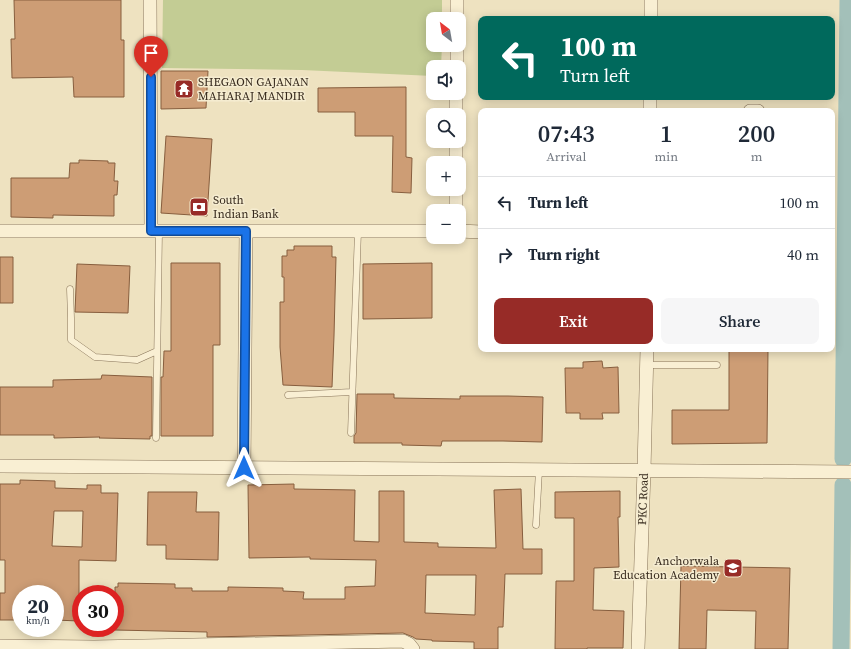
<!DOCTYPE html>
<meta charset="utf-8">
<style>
body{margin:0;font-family:"Source Serif 4",serif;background:#f6f6f7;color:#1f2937;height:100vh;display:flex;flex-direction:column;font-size:15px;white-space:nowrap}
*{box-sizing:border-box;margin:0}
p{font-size:13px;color:#747a83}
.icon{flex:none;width:22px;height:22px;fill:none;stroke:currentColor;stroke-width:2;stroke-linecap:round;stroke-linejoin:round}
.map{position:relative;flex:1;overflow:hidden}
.sheet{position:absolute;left:478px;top:108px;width:357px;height:244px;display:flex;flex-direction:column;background:#fff;border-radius:8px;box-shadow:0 2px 10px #0003}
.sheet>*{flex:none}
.top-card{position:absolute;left:478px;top:16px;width:357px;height:84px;border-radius:8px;box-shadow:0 2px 10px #0003;background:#00695c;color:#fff;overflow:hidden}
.needle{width:26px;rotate:329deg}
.controls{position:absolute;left:426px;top:12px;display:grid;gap:8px}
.controls a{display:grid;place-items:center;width:40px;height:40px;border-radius:8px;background:#fff;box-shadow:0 2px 10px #0003;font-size:20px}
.speed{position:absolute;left:12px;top:585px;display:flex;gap:8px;font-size:20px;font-weight:700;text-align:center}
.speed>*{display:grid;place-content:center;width:52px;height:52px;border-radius:50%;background:#fff;box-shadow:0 2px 10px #0003;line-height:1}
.speed small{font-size:10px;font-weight:400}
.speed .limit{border:6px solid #d22;background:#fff;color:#111}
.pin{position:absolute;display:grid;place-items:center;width:34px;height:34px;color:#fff;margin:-41px -17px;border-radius:50% 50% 50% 0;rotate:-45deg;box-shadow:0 0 4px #0007}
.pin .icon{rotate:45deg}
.me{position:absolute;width:44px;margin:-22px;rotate:0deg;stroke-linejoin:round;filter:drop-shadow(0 0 3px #0008)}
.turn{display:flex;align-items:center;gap:14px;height:84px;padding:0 16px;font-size:18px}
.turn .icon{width:52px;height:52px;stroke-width:2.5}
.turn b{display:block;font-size:28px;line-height:34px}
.eta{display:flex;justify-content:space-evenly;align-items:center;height:68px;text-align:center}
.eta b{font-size:24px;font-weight:600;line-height:28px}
.action{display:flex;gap:8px;margin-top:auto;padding:8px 16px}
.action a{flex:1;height:46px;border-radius:8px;background:#972b27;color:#fff;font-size:16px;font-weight:600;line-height:46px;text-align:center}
.action a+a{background:#f6f6f7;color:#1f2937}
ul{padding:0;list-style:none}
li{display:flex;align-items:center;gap:12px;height:52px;padding:0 16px;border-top:1px solid #e0e1e3}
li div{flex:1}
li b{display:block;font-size:15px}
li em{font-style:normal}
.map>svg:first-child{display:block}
.green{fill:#c3cc94}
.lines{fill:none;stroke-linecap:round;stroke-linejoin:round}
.canal{stroke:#a3c0b9;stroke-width:17}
.building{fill:#cd9d75;stroke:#875e3e;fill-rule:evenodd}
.service-casing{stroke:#877358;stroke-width:7}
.minor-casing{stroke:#877358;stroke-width:14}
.service{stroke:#f9efd3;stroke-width:6}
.minor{stroke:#f9efd3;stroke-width:13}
.route-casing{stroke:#114b97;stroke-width:10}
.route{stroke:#1a73e8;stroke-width:7}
.labels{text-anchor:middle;stroke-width:3;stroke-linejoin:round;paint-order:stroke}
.poi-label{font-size:12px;fill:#372a1d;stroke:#f5ecd0;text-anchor:start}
.street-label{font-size:12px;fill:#372a1d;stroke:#f5ecd0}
</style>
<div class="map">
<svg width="851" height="649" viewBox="0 0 851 649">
<rect width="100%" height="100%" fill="#eee2c0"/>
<!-- green -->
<path class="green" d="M163,0H442V19H433V45H442L441,67H433V76L302,70L162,68Z"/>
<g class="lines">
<!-- canal -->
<path class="canal" d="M843,459L848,0
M841,649L843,485"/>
</g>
<!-- building -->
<path class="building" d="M14,0H121V40H124V97H74L73,77L12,78L11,39H15Z
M161,71H208L206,108L161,109Z
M406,87V157L412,158L411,193L392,192L393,136H355V112H318V88Z
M166,136L212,139L207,216L161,213Z
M79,160L108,161V163H115L114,181H118L117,195H114V216L53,215V218L11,217V178H69L70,163H79Z
M294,246H332V257H336L334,336L332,387L283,385L280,347V302H284V277H282V256H287V250H294Z
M0,257H13V303H0Z
M171,263H220V345H213V436H161V377H163L164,351H171Z
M432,263V318L363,319V264Z
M77,264L130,266L128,313L75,312Z
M729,349H768L767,443L672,444V410H729Z
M602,361L603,368L618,367L619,413H602L603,419H580V413H566L565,368H583V362Z
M102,375L152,377V436H150V439L99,438L100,437L54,438V435H0V387H53V380L101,379Z
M357,394H394V398L460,399V396H508L543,397L542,442L503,441H442L441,446L402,445V443H354V436L356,433Z
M20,480L55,481V488L87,489V485H101V493H118L116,561L79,560V621L55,620V594H21V620H0V593H5V560H0V484H20ZM54,511H83L82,547L52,546Z
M294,484V489L355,490L354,541L379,542V491H404V542L438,543V547L496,548L494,490L521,489L523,549H542V574H505L503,627H498V649H474V642L432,641V640L416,639L413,637L403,633L207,637V632L115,630V587H118V583L175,584V588H192V591H228V587L283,588V591L304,592L303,599H345V587L375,586L376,560L310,559V557L249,558L248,485ZM426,575H476L475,615L425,613Z
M620,491V517H618L619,567L594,568L593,610L624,611L623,648H587V649H555L556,581H574V518H555V492Z
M148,492H197L196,512H219L218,560L166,559V545H147Z
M681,566L790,568L788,649H755L756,611L707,610L706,649H679Z"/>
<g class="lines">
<defs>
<path id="service" d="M70,289L71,318V340L95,357L137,360L157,351
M647,365H717
M288,395L352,392
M351,433L358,231
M156,438L159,231
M536,525L539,470"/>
<path id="minor" d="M150,0L151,231
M457,19V0
M651,19V0
M457,67V45
M650,111V97
M750,111H758
M456,115V93
M456,163V141
M456,211V189
M0,231H433
M459,231L481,232
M0,466L851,472
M244,468L246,231
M0,646L94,647L403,641L409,644L413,649
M638,649L644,470L647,349"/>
</defs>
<!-- service casing -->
<use href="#service" class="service-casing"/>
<!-- minor casing -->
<use href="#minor" class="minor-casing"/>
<!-- service -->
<use href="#service" class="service"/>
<!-- minor -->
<use href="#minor" class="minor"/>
</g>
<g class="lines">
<defs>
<path id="route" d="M151,77V231H246L244,468"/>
</defs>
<!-- route casing -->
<use href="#route" class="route-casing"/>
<!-- route -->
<use href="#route" class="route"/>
</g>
<!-- icons -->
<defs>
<symbol id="temple-square" viewBox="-11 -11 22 22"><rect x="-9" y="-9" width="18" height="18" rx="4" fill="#972b27" stroke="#f5ecd0"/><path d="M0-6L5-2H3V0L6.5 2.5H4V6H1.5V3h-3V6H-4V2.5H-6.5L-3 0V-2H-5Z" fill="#fff"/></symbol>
<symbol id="bank-square" viewBox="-11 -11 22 22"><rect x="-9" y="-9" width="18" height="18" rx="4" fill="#972b27" stroke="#f5ecd0"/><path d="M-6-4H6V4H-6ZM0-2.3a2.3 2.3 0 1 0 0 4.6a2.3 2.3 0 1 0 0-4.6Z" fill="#fff"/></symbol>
<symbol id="school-square" viewBox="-11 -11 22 22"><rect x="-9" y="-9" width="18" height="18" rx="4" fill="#972b27" stroke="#f5ecd0"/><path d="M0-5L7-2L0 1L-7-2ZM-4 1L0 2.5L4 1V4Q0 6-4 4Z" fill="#fff"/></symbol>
</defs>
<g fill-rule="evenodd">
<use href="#temple-square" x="173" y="78" width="22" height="22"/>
<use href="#bank-square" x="188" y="196" width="22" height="22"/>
<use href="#school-square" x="722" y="557" width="22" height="22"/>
</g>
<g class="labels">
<!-- poi labels -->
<g class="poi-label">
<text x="198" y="86">SHEGAON GAJANAN<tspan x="198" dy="14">MAHARAJ MANDIR</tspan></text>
<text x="213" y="204">South<tspan x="213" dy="14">Indian Bank</tspan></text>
<text x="719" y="565" text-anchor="end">Anchorwala<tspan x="719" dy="14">Education Academy</tspan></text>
</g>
<!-- street labels -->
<g class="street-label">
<text transform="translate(643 499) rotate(-88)" y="4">PKC Road</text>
</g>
</g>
</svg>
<div class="controls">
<a><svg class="needle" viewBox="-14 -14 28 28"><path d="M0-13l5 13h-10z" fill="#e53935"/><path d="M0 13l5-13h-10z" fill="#747a83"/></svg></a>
<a><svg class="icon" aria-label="sound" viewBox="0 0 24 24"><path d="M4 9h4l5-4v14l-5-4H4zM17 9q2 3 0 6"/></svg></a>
<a><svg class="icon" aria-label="search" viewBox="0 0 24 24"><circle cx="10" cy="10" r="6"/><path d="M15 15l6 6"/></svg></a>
<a>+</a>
<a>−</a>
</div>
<div class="speed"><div>20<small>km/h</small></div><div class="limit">30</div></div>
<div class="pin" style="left:151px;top:77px;background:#d93025"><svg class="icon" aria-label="arrive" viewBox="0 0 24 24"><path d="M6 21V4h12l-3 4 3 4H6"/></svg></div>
<svg class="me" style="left:244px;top:468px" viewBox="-20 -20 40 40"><path d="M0-17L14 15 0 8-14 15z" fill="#1a73e8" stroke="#fff" stroke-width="4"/></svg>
<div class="top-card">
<div class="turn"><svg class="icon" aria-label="left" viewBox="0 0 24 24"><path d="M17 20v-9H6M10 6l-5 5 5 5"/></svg><div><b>100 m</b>Turn left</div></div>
</div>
<section class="sheet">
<div class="eta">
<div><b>07:43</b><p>Arrival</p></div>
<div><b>1</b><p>min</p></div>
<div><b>200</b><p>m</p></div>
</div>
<ul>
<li><svg class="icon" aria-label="left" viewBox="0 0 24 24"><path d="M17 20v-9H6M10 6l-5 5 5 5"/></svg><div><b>Turn left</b></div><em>100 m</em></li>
<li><svg class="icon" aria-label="right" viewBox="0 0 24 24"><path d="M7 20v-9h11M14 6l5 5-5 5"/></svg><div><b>Turn right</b></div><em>40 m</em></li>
</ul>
<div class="action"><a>Exit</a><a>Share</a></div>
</section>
</div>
